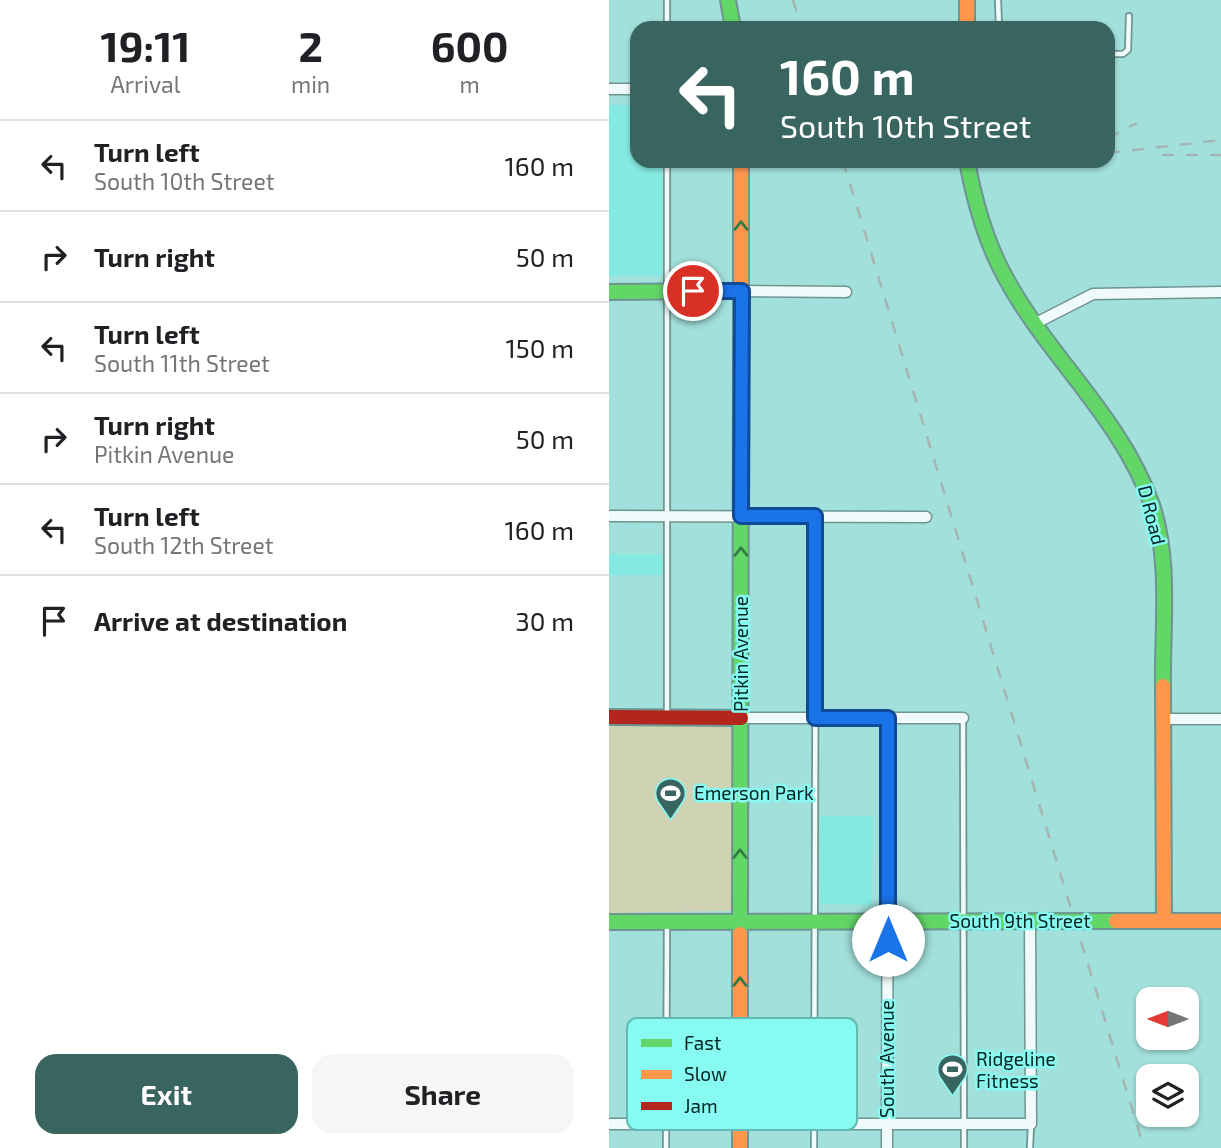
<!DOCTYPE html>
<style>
body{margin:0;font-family:"Exo 2",sans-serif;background:#f6f6f6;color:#202124;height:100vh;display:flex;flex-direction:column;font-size:26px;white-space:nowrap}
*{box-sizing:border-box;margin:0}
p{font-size:23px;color:#757577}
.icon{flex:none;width:38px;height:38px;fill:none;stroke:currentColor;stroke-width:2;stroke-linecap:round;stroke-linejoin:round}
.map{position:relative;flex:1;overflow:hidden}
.details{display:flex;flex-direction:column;background:#fff;width:609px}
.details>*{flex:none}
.guide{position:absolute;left:21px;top:21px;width:485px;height:147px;border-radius:21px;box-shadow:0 2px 5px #0004;background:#396561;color:#fff;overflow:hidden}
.needle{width:46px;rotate:270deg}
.controls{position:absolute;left:527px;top:987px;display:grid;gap:14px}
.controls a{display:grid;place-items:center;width:63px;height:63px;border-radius:14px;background:#fff;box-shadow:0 2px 5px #0004;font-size:35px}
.pin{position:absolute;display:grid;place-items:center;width:60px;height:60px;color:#fff;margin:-30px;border:4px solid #fff;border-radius:50%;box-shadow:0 2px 7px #0007}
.me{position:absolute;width:77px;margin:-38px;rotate:0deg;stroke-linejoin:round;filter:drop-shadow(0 0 5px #0008)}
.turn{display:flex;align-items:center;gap:24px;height:147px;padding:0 35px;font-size:32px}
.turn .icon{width:91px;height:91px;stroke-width:2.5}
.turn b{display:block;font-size:49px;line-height:60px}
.eta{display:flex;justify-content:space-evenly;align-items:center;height:119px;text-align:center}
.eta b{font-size:42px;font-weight:700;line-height:49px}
.cta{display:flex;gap:14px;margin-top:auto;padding:14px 35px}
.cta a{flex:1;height:80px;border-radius:21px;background:#396561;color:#fff;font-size:28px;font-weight:700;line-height:80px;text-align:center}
.cta a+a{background:#f6f6f6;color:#202124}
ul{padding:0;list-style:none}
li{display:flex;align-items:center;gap:21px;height:91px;padding:0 35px;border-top:2px solid #e0e0e0}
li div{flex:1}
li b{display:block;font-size:26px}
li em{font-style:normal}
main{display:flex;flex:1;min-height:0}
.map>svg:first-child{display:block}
.built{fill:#84e9e0}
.park{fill:#d0d2b4}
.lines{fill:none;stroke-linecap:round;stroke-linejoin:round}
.lane-casing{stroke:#6d9591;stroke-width:8}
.street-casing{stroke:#6d9591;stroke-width:13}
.fast-casing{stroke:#6d9591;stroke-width:18}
.slow-casing{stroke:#6d9591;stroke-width:18}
.jam-casing{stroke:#6d9591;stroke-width:18}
.lane{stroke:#f1fafa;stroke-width:4.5}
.street{stroke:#f1fafa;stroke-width:10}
.fast{stroke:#63d668;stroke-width:14}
.slow{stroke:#ff974d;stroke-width:14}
.jam{stroke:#b3261e;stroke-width:14}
.rail{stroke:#a5b5b3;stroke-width:2.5;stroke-dasharray:12 12;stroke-linecap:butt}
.oneway{stroke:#327c44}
.route-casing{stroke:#114b97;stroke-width:18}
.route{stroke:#1a73e8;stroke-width:12}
.labels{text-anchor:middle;stroke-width:5;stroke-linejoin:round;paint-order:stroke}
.street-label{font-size:19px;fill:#002320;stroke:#87fbf1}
.poi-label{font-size:19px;fill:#002320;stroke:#87fbf1;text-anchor:start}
.key{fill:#87fbf1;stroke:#5ebab2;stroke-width:2}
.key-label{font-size:19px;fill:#002320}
</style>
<main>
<section class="details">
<div class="eta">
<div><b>19:11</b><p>Arrival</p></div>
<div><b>2</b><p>min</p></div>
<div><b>600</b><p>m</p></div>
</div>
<ul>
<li><svg class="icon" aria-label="left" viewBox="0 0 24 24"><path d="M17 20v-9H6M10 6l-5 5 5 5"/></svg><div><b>Turn left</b><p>South 10th Street</p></div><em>160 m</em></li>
<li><svg class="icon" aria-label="right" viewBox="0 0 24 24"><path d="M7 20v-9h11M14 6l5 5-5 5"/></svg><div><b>Turn right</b></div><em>50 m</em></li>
<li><svg class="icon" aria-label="left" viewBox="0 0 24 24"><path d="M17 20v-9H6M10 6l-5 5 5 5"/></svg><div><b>Turn left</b><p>South 11th Street</p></div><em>150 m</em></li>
<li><svg class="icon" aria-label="right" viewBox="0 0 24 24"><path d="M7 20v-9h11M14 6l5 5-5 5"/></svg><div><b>Turn right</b><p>Pitkin Avenue</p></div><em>50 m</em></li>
<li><svg class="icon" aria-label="left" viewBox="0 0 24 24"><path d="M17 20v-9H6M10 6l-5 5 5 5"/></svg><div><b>Turn left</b><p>South 12th Street</p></div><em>160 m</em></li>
<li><svg class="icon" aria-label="arrive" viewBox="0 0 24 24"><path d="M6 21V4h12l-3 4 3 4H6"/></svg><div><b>Arrive at destination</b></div><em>30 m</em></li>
</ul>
<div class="cta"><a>Exit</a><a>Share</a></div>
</section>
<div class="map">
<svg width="612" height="1148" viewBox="0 0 612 1148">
<rect width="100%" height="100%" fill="#a2e0db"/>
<!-- built -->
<path class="built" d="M0,105H28V161H53V276H0Z
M0,554H53V575H0Z
M211,816H264L263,905L211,904Z"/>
<!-- park -->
<path class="park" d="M0,726H115L123,729L124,905L121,911L0,913Z"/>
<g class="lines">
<defs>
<path id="lane" d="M58,0V28
M389,0L390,28
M499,54H514L519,50L520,16
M58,161V713
M354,719L355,1148
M57,1148L58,925
M205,1148L207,517
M421,1148L422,1124"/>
<path id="street" d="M0,89H28
M133,291L237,292
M427,323L484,294L612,292
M0,516L317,517
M132,718H354
M553,719H612
M0,1124H422L421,921
M278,1148L279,718"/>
<path id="fast" d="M119,0L124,28
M358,161C365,199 374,233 391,267C433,352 511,414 543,505C562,561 553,628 554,686
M0,292L133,291
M0,922L507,921
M131,934L132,364"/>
<path id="slow" d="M358,0V28
M132,364V161
M554,686L555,921
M507,921H612
M131,1148V934"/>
<path id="jam" d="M0,717L132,718"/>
</defs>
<!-- lane casing -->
<use href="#lane" class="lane-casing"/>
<!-- street casing -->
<use href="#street" class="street-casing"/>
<!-- fast casing -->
<use href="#fast" class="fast-casing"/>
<!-- slow casing -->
<use href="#slow" class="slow-casing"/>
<!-- jam casing -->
<use href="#jam" class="jam-casing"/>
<!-- lane -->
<use href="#lane" class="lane"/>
<!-- street -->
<use href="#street" class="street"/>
<!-- fast -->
<use href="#fast" class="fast"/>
<!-- slow -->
<use href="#slow" class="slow"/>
<!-- jam -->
<use href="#jam" class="jam"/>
<!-- rail -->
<path class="rail" d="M184,0L193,28
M499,138L528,123
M499,153L612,140
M553,155H612
M234,161L535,1148"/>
</g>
<!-- one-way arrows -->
<defs><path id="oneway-chevron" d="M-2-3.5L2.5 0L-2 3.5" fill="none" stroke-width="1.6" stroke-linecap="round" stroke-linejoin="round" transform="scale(1.75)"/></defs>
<g class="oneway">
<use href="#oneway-chevron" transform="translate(132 226) rotate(-90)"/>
<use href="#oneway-chevron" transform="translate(132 552) rotate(-90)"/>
<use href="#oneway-chevron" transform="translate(131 854) rotate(-90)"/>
<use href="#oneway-chevron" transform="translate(131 982) rotate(-90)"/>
</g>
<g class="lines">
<defs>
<path id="route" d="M84,291H133L132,516H206V718H279V940"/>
</defs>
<!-- route casing -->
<use href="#route" class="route-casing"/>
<!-- route -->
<use href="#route" class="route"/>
</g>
<!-- icons -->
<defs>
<symbol id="stadium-pin" viewBox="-11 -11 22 30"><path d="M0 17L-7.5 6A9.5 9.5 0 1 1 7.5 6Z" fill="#396561" stroke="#87fbf1"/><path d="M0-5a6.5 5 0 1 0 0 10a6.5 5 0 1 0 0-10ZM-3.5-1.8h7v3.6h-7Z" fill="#fff"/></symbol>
</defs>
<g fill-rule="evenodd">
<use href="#stadium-pin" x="44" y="776" width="35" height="47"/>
<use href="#stadium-pin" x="326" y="1052" width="35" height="47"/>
</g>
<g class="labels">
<!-- street labels -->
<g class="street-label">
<text transform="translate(543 515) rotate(76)" y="7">D Road</text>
<text transform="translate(132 654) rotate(-90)" y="7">Pitkin Avenue</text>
<text x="411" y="928">South 9th Street</text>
<text transform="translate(278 1059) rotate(-90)" y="7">South Avenue</text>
</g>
<!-- poi labels -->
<g class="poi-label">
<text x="85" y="800">Emerson Park</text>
<text x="367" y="1066">Ridgeline<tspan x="367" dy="22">Fitness</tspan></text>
</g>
</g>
<!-- legend -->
<rect x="18" y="1018" width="230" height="112" rx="10" class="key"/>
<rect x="32" y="1039" width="31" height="8" fill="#63d668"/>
<rect x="32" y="1070" width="31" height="9" fill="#ff974d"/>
<rect x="32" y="1102" width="31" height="8" fill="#b3261e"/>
<g class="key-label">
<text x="75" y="1050">Fast</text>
<text x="75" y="1081">Slow</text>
<text x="75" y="1113">Jam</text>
</g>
</svg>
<div class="controls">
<a><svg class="needle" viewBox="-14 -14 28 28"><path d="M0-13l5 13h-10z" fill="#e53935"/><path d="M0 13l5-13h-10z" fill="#757577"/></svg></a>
<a><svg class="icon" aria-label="layers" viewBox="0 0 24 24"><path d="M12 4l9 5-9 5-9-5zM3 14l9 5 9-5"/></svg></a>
</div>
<div class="pin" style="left:84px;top:291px;background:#d93025"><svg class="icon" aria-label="arrive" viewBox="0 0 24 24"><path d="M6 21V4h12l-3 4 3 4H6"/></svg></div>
<svg class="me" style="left:279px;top:940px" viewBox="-20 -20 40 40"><circle r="19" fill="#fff"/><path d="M0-13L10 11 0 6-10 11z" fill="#1a73e8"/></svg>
<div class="guide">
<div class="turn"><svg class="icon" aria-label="left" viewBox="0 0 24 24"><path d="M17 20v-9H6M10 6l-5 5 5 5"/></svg><div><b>160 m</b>South 10th Street</div></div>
</div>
</div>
</main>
